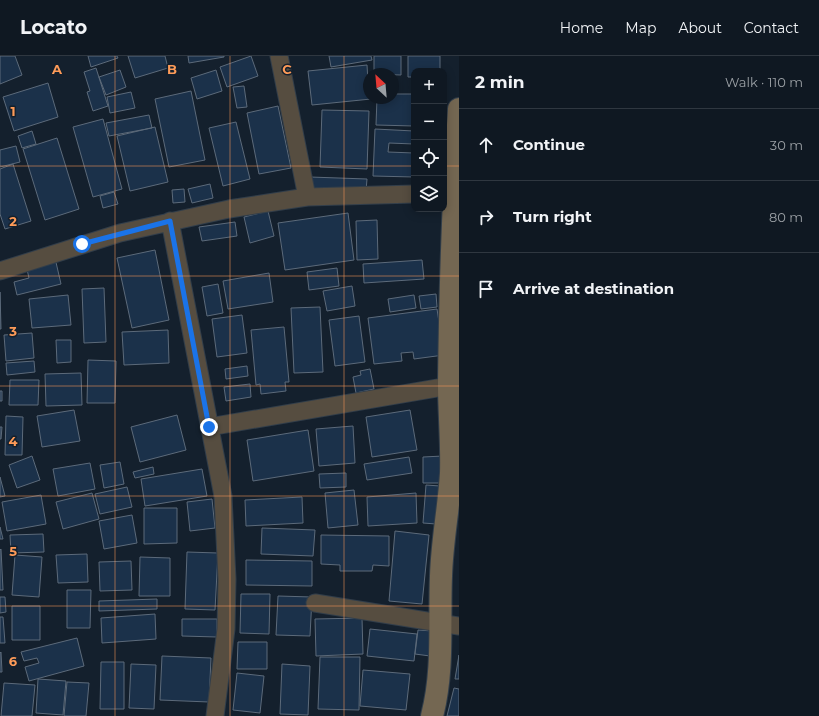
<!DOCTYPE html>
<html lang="en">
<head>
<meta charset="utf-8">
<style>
  body { margin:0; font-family:Montserrat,sans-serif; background:#1d252f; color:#f1f3f6 }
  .controls { position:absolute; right:12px; top:12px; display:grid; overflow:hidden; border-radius:8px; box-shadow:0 2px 10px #0003 }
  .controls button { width:36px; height:36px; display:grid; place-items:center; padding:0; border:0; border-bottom:1px solid #2f3740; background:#0f1822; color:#f1f3f6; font:20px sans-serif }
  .compass { position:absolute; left:363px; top:12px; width:36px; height:36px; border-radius:50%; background:#0f1822; box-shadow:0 2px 10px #0003; rotate:334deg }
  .stop { position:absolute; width:12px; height:12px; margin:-9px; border:3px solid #1a73e8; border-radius:50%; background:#fff }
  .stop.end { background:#1a73e8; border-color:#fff; box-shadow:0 1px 4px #0008 }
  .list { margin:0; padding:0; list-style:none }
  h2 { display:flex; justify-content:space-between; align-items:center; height:52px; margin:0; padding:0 16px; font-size:17px }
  h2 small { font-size:13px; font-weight:400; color:#9ba0a5 }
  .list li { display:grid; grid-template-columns:26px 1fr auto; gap:12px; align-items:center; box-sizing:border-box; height:72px; padding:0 16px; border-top:1px solid #2f3740 }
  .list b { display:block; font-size:15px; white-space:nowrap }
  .list em { font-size:13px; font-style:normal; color:#9ba0a5 }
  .icon { flex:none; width:22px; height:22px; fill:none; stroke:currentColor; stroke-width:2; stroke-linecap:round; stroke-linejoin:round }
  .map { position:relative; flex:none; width:459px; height:660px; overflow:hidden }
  header { display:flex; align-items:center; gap:24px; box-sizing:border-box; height:56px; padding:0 20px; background:#0f1822; border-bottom:1px solid #2f3740 }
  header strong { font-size:19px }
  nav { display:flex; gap:22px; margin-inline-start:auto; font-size:14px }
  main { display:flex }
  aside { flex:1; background:#0f1822 }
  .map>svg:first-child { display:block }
  .building { fill:#1b314a; stroke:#5c6a7a }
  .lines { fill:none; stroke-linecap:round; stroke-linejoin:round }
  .street-casing { stroke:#323e4a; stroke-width:19 }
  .secondary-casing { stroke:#323e4a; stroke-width:24 }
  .street { stroke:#564d40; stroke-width:17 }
  .secondary { stroke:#746752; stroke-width:22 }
  .route { stroke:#1a73e8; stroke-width:5 }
  .grid { fill:none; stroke:#fe9b58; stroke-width:1; stroke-opacity:0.55 }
  .grid-label { font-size:13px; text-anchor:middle; font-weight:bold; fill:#fe9b58; stroke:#14202d; stroke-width:3; stroke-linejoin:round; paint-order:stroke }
</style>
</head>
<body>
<header>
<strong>Locato</strong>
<nav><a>Home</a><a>Map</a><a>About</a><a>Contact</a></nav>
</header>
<main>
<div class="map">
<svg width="459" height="660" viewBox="0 0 459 660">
  <rect width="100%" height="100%" fill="#14202d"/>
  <!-- building -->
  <path class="building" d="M0,0H15L22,19L0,28Z
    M88,0H117L118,2L91,11Z
    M128,0H165L168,12L135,22Z
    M188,0H224V1L189,7Z
    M251,0L258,20L227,31L220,11Z
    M329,0H371L372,4L331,11Z
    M374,0H401V19L374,18Z
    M408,0H440V15H414V21H408Z
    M367,9L369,42L371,43L312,49L308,15Z
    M96,12L108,50L93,55L87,36L90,35L84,16Z
    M120,14L126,31L106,39L99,21Z
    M216,14L222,35L197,43L191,22Z
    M48,27L58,61L14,75L3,41Z
    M244,30L247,51L237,52L233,31Z
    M191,35L205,104L169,111L155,43Z
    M131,36L135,52L110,57L107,41Z
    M393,38H414V70L376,69L377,42H393Z
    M278,50L291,112L259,118L247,57Z
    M322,54L369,55L367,113L320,111Z
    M149,59L152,72L109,80L106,67Z
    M103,63L122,133L93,141L73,71Z
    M236,66L250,123L223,130L209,72Z
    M155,71L168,126L130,135L117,80Z
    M375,73L414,75V88L389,87L388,96L414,97V121L373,120Z
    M32,75L36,88L22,92L18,80Z
    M57,82L79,153L45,164L23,93Z
    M16,90L20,106L0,111V94Z
    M13,108L31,165L5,173L0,158V113Z
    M310,121L367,123L366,135L310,133Z
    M210,128L213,142L192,147L188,133Z
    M184,133L185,146L173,147L172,134Z
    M114,136L118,148L103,152L100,140Z
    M268,155L274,180L250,187L244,161Z
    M348,157L354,204L285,214L278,167Z
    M377,164L378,203L357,204L356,165Z
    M235,166L237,180L202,185L199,171Z
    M155,194L169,264L132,272L117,202Z
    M55,202L61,228L17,239L14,226L29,222L26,209Z
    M422,204L424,223L364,227L363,208Z
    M337,212L339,230L309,234L307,216Z
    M269,217L273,246L228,253L223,225Z
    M218,228L223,257L207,260L202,231Z
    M352,230L355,250L327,255L323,235Z
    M104,232L106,286L84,287L82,233Z
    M0,236L1,273H0Z
    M436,238L437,251L421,253L419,240Z
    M68,239L71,269L32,272L29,243Z
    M414,239L416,252L390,256L388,243Z
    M320,251L323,316L294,317L291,252Z
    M437,253L444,299L414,303L413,296L401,297L402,305L374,308L368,262Z
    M242,259L247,297L217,301L212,263Z
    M359,260L365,306L335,310L329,264Z
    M284,271L289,326H285L286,335L261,338L260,328L256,329L251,274Z
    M168,274L169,307L124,309L122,276Z
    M32,277L34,302L6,305L4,279Z
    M56,284H71V306L57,307Z
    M88,304L116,305L115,347H87Z
    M34,305L35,316L7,319L6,307Z
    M247,310L248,320L226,323L225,313Z
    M370,313L374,333L356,337L353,321L361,319L360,315Z
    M81,317L82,349L46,350L45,318Z
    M10,324H39L38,349H9Z
    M250,328L251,341L226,345L224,331Z
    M0,335H2V345H0Z
    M74,354L80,385L42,391L37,360Z
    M410,354L417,394L372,401L366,361Z
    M177,359L186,394L140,406L131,371Z
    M6,360L23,361L22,399H5Z
    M353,370L355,407L319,410L316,373Z
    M0,371H2L1,383H0Z
    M308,374L314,415L253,425L247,384Z
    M32,400L40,424L17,432L9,409Z
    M443,400L444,427H423V401Z
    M409,401L412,417L367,424L364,408Z
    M120,406L124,428L104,432L100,409Z
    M90,407L95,433L58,440L53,413Z
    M153,411L154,418L135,422L133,416Z
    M202,413L207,440L145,450L141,423Z
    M346,417V431L320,432L319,418Z
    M0,421L5,440L0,441Z
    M426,429L440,430L436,468L423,467Z
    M127,431L132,451L100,458L95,438Z
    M354,434L358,469L328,472L325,437Z
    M92,437L99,463L63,473L56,446Z
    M416,437L417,467L368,470L367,441Z
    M41,439L46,468L7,475L2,446Z
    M302,441L303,467L246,470L245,444Z
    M212,443L215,472L190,475L187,446Z
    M144,452H177V487L144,488Z
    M132,459L137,487L104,493L99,465Z
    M0,471L3,483H0Z
    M262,472L315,474L313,500L261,498Z
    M395,475L429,479L422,548L389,545Z
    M43,478L44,496L11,497L10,479Z
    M321,479L389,480V510L373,509L372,515H340V509L321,508Z
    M1,493L3,534H0V494Z
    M187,496L218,497L215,554L185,553Z
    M87,498L88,526L58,527L56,499Z
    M15,499L42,501L39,541L12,539Z
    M140,501L170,502V540H139Z
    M246,504L312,505V530L246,529Z
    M131,505L132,534L100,535L99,506Z
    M67,534H91L90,572H67Z
    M241,538H270L269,578L240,577Z
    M278,540L312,541L310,580L276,579Z
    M0,541H5L6,556L0,557Z
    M157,543V553L99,555V545Z
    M12,550H40V584H12Z
    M155,558L156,583L102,587L101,562Z
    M0,561H3L5,587H0Z
    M362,562L363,598L316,600L315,563Z
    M182,563H217V581L182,580Z
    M370,573L417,578L414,605L367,600Z
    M418,574L433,575L430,600L415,598Z
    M77,582L84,610L29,625L25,611L39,607L37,602L24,605L21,596Z
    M238,586H267V613H237Z
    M1,596L2,616H0V597Z
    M459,599V623H455Z
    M162,600L211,602L209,646L160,644Z
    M320,601H360L359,654L318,653Z
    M101,606H124V653H100Z
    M131,608L156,609L154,653L129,652Z
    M282,608L310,610L308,659L280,658Z
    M363,614L410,618L406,654L360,650Z
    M237,617L264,620L260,657L233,654Z
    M38,623L66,625L63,659L36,657Z
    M67,626L89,627L86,660H64Z
    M4,627L35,629L32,660H1Z
    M454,632L459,633V660H447Z"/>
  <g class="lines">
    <defs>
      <path id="street" d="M279,0L307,141
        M170,165L223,440L227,523L226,573L215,660
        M0,215L120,177L229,153L307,141L414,138
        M209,371L449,330
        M315,547L459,570"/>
      <path id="secondary" d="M432,660C444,614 439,567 441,520C442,485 449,451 451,417C452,387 449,357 449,328C450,236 453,144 459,53"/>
    </defs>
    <!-- street casing -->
    <use href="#street" class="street-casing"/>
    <!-- secondary casing -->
    <use href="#secondary" class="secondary-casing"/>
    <!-- street -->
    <use href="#street" class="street"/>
    <!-- secondary -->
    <use href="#secondary" class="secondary"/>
  </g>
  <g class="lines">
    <!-- route -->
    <path class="route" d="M82,188L170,165L209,371"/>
  </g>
  <!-- grid -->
  <path class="grid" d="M115,0V660M230,0V660M344,0V660M0,110H414M444,110H459M0,220H459M0,330H459M0,440H459M0,550H459"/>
  <g class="grid-label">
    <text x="57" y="18">A</text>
    <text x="172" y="18">B</text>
    <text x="287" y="18">C</text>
    <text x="13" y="60">1</text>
    <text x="13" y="170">2</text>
    <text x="13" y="280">3</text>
    <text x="13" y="390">4</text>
    <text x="13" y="500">5</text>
    <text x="13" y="610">6</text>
  </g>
</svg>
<div class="controls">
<button>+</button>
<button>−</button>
<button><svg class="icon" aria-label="locate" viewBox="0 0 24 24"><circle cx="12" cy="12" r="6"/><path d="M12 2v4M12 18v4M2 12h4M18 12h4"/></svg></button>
<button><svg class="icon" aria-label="layers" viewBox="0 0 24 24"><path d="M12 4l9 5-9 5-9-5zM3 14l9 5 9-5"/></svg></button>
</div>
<svg class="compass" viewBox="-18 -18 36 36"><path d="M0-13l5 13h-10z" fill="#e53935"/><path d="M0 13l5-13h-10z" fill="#9ba0a5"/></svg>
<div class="stop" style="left:82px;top:188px"></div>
<div class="stop end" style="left:209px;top:371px"></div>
</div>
<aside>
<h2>2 min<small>Walk · 110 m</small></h2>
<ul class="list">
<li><svg class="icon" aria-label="ahead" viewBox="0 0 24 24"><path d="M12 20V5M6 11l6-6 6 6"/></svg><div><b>Continue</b></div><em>30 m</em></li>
<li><svg class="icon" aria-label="right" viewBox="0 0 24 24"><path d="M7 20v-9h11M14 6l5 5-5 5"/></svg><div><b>Turn right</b></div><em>80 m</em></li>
<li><svg class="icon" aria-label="arrive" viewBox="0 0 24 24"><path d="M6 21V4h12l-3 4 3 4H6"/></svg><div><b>Arrive at destination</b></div></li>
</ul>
</aside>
</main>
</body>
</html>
